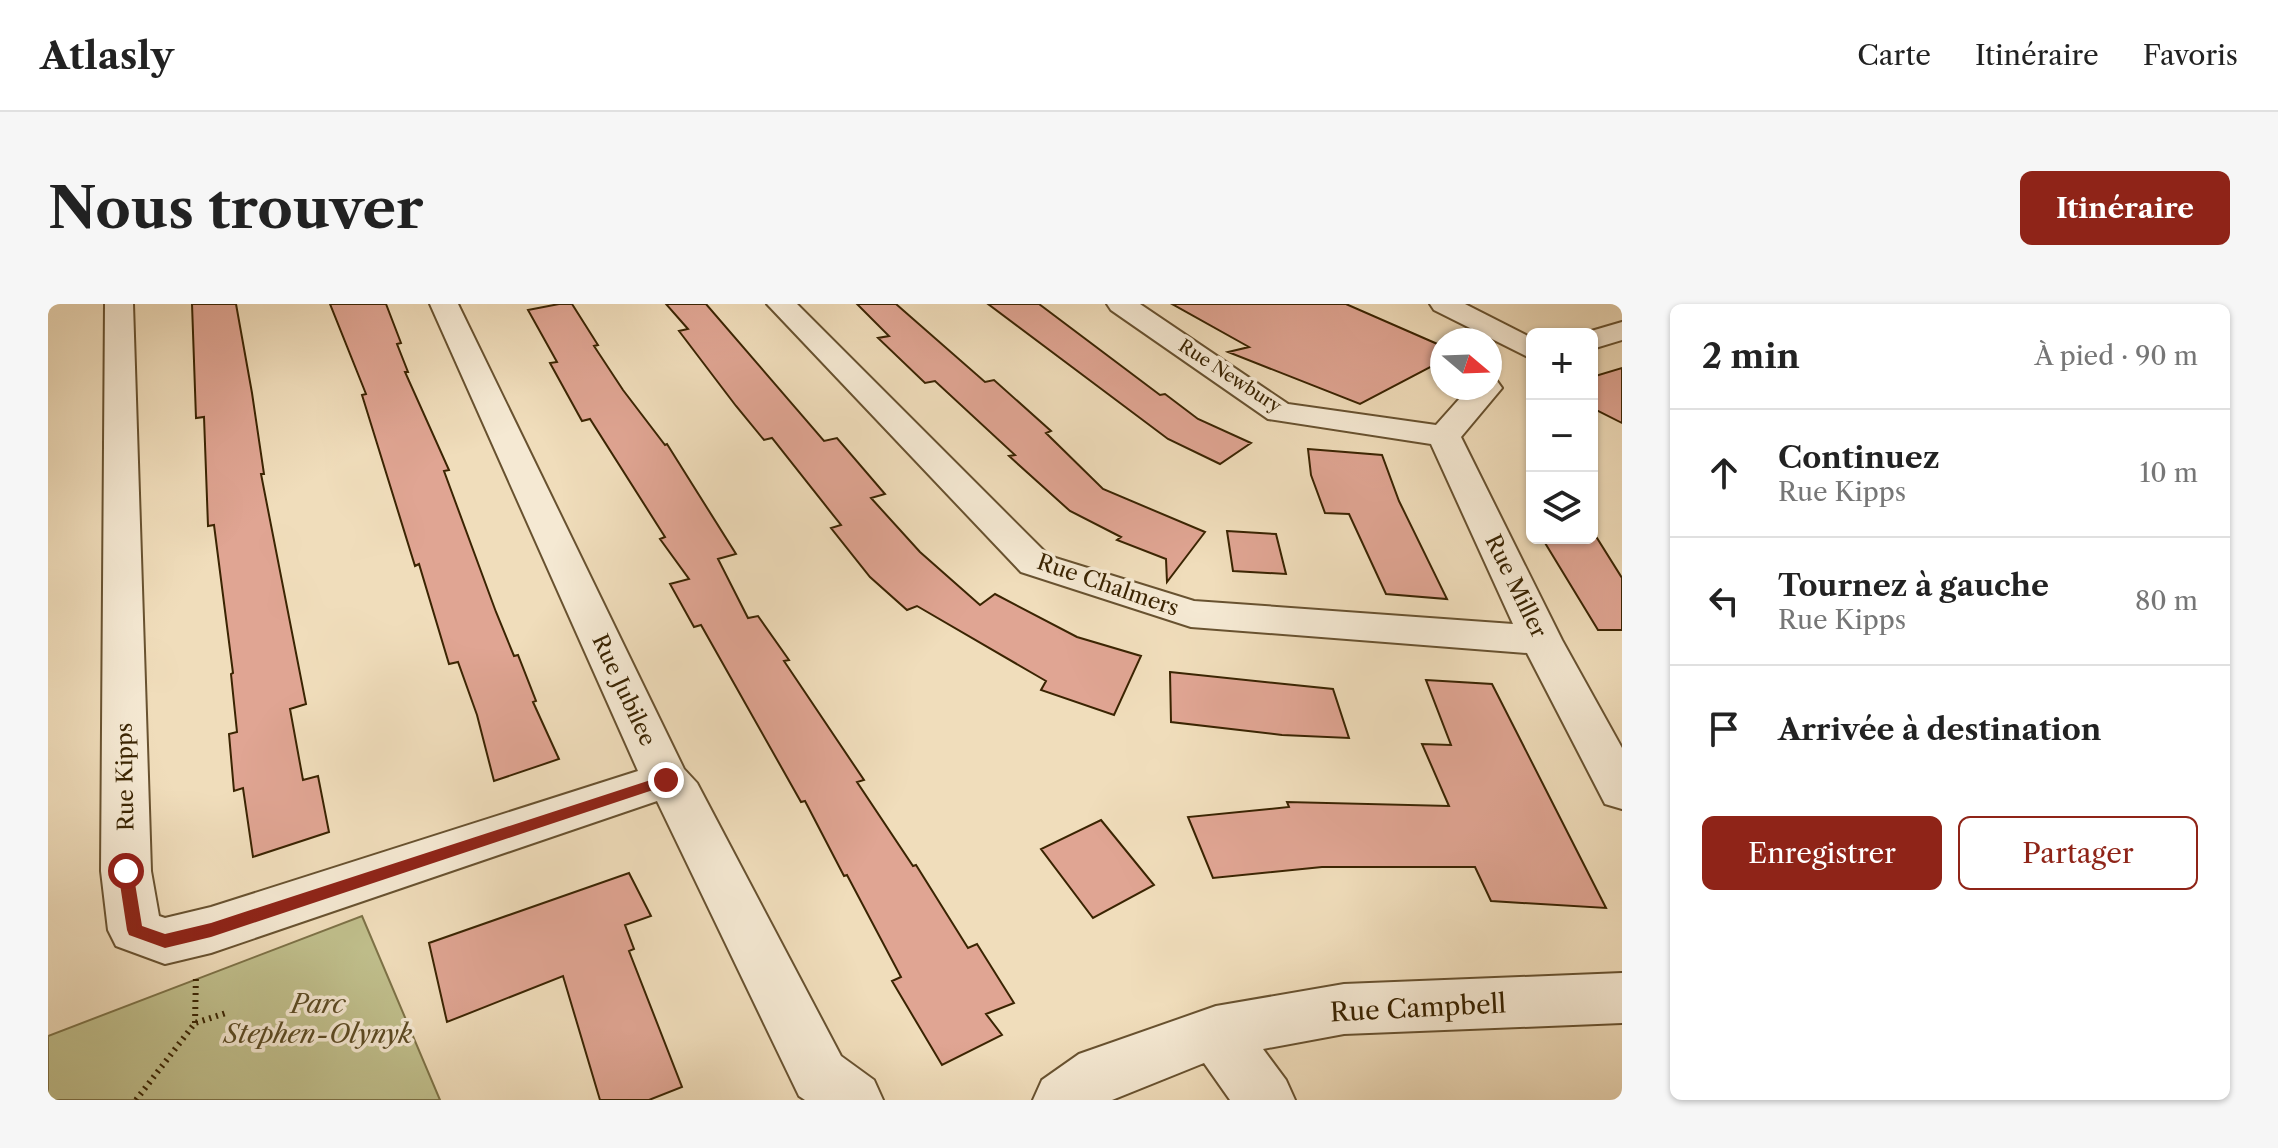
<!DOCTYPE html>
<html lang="fr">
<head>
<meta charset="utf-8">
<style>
  body { margin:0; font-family:"Libre Caslon Text",serif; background:#f6f6f6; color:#222 }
  .controls { position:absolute; right:24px; top:24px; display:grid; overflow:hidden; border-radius:12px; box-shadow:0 2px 6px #0004 }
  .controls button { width:72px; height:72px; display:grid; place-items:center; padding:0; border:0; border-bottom:2px solid #e0e0e0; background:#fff; color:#222; font:40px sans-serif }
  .compass { position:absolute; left:1382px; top:24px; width:72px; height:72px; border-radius:50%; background:#fff; box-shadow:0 2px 6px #0004; rotate:109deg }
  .stop { position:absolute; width:24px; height:24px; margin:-18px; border:6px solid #8f2418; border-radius:50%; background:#fff }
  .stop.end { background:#8f2418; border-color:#fff; box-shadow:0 2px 8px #0008 }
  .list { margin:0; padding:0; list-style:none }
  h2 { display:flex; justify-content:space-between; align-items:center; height:104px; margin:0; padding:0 32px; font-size:34px }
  h2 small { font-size:26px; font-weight:400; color:#767676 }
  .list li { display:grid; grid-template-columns:52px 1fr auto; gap:24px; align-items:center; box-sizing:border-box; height:128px; padding:0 32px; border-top:2px solid #e0e0e0 }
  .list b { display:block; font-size:30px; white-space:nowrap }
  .list p { margin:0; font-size:26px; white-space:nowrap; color:#767676 }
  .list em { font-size:26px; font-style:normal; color:#767676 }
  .actions { display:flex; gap:16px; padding:24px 32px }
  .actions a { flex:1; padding:18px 0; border:2px solid #8f2418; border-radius:12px; text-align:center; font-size:28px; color:#8f2418 }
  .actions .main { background:#8f2418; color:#fff }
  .icon { flex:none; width:44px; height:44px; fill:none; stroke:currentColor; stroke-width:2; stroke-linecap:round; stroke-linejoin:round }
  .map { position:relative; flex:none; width:1574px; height:796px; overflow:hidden; border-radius:12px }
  header { display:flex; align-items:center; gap:48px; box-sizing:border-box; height:112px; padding:0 40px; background:#fff; border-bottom:2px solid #e0e0e0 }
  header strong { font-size:38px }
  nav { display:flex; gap:44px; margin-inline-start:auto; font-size:28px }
  .intro { display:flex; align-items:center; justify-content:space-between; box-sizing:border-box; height:192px; padding:0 48px }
  h1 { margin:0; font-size:56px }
  .button { padding:20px 36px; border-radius:12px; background:#8f2418; color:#fff; font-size:28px; font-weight:700 }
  main { display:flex; gap:48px; padding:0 48px }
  aside { flex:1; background:#fff; border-radius:12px; box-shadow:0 2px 6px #0004 }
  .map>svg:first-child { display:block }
  .green { fill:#c0bf8c; stroke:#7d7247; stroke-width:2 }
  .building { fill:#e0a593; stroke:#3a2402; stroke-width:2 }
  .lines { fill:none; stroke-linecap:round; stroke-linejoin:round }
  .minor-casing { stroke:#685230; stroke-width:4 }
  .path { stroke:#3a2402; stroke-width:6; stroke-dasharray:2 5; stroke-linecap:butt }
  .minor { fill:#f5e9d3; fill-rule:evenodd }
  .route { fill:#8f2418 }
  .labels { text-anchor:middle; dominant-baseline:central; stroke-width:7; stroke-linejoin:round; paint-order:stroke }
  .far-street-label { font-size:18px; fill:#3a2402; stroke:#f5e9d3 }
  .street-label { font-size:22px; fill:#3a2402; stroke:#f5e9d3 }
  .near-park-label { font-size:26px; font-style:italic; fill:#5c4b24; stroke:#f5e9d3 }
  .near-street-label { font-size:26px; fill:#3a2402; stroke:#f5e9d3 }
</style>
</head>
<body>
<header>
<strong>Atlasly</strong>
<nav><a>Carte</a><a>Itinéraire</a><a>Favoris</a></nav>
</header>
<div class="intro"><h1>Nous trouver</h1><a class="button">Itinéraire</a></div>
<main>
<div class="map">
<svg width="1574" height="796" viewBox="0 0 1574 796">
  <rect width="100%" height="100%" fill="#f0ddbb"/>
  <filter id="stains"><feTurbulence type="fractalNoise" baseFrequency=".0025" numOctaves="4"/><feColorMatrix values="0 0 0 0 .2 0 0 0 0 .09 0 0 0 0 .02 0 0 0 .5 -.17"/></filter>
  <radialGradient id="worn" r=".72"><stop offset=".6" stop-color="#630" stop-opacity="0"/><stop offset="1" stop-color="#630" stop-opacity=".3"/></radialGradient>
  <!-- green -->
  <path class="green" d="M314,612L392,796H0V732Z"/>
  <!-- building -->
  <path class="building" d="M144,0H188L204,89L216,170H213L258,400L242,405L255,476L270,472L281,528L205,553L195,484L186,487L181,430L189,428L183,370L185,369L166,221L160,222L156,113L148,114Z
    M282,0H338L353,39L349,40L360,68H357L401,166L396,167L448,308L466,352L470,351L488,397L485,398L511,455L446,477L429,411L410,358L401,360L371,260L367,262L314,91L318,90Z
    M511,0H524L550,41L546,42L575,86L617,141L619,140L688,250L670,255L700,314L710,312L741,356L736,357L816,476L809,478L865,562L868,561L920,644L929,640L966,699L938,710L954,731L894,761L844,677L853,673L799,571L796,572L757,497L753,498L653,321L646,323L622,280L641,275L612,235L617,233L542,115L534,117L502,59L509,58L480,6Z
    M618,0H658L776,137L789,134L837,190L823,194L872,248L932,301L947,290L1029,333L1093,352L1066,411L993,386L998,377L869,302L859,306L822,273L783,224L793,221L724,134L716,136L688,102L631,27L640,25Z
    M809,0H848L937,78L946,76L1003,127L998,129L1055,185L1157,228L1119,278L1118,255L1069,236L1073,233L1022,207L961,152L967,151L887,77L877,79L830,34L841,32Z
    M940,0H991L1112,91L1117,90L1150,115L1203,139L1172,160L1120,135Z
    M1124,0H1298L1394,42V57L1312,100L1180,48L1201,43Z
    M1574,64V119L1544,104V73Z
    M1260,145L1334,151L1351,197L1399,295L1338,290L1301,210L1277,209L1263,171Z
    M1179,227L1228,230L1238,270L1185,267Z
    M1494,234H1549L1574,274V326H1550Z
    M1122,368L1285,385L1301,434L1234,431L1123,418Z
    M1378,376L1444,380L1558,604L1443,597L1427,563H1274L1165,574L1140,513L1241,503L1239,498L1401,502L1374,440L1403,441Z
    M1053,516L1106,581L1045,614L993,545Z
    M581,569L603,612L577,621L586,645L581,647L634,783L601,796H552L515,672L399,718L381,639Z"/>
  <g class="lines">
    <defs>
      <path id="minor" d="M57,0H85L103,567L111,612L117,614L163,603L590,467L382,0H410L636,465L649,479L793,752L826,776L835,796H757L751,792L609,497L163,649L117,660L68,642L60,626L53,567Z
        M719,0H749L1001,252L1146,297L1465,320L1383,140L1220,115L1063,6L1059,0H1092L1240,100L1388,121L1421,84H1442V76L1449,77L1454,84L1413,133L1514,336L1574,444V505L1557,500L1479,349L1143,323L973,268Z
        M1382,0H1417L1484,34V55L1386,6Z
        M1574,18V36L1544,45V30H1533Z
        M1574,669V719L1296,730L1215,745L1238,776L1247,796H1182L1156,759L1064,796H985L994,776L1031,750L1168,702L1296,680Z"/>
    </defs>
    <!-- minor casing -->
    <use href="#minor" class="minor-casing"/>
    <!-- path -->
    <path class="path" d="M147,719L148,670
      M88,796L147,719L178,709"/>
    <!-- minor -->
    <use href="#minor" class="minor"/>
  </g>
  <!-- route -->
  <path class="route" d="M618,471L623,472V480L163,633L117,644L81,631L79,626L70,567L78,561L85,567L94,622L117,630L163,619Z"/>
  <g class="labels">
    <!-- far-street labels -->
    <g class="far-street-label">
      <text transform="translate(1182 72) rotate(33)">Rue Newbury</text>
    </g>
    <!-- street labels -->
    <g class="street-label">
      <text transform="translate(1060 281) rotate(19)">Rue Chalmers</text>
      <text transform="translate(1468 282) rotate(64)">Rue Miller</text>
      <text transform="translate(576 386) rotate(65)">Rue Jubilee</text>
      <text transform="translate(77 473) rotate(-91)">Rue Kipps</text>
    </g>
    <!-- near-park labels -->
    <g class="near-park-label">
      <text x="270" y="700">Parc<tspan x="270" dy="30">Stephen-Olynyk</tspan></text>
    </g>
    <!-- near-street labels -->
    <g class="near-street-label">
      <text transform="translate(1370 704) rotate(-3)">Rue Campbell</text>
    </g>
  </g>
  <rect width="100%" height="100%" filter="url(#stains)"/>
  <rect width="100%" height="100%" fill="url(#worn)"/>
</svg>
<div class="controls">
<button>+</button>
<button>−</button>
<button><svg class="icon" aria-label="layers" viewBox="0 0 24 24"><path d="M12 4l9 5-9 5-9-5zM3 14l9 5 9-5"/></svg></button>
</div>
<svg class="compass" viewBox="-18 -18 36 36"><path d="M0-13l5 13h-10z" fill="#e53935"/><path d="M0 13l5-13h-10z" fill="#767676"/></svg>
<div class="stop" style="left:78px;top:567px"></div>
<div class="stop end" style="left:618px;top:476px"></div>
</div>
<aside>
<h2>2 min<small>À pied · 90 m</small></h2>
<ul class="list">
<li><svg class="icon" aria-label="ahead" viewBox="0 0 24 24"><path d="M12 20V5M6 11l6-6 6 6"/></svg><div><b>Continuez</b><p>Rue Kipps</p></div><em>10 m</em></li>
<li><svg class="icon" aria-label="left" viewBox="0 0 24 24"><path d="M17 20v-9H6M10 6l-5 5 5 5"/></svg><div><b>Tournez à gauche</b><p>Rue Kipps</p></div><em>80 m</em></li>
<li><svg class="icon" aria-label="arrive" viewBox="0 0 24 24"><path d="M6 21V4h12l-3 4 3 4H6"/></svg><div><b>Arrivée à destination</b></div></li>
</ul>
<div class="actions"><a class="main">Enregistrer</a><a>Partager</a></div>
</aside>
</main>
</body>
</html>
